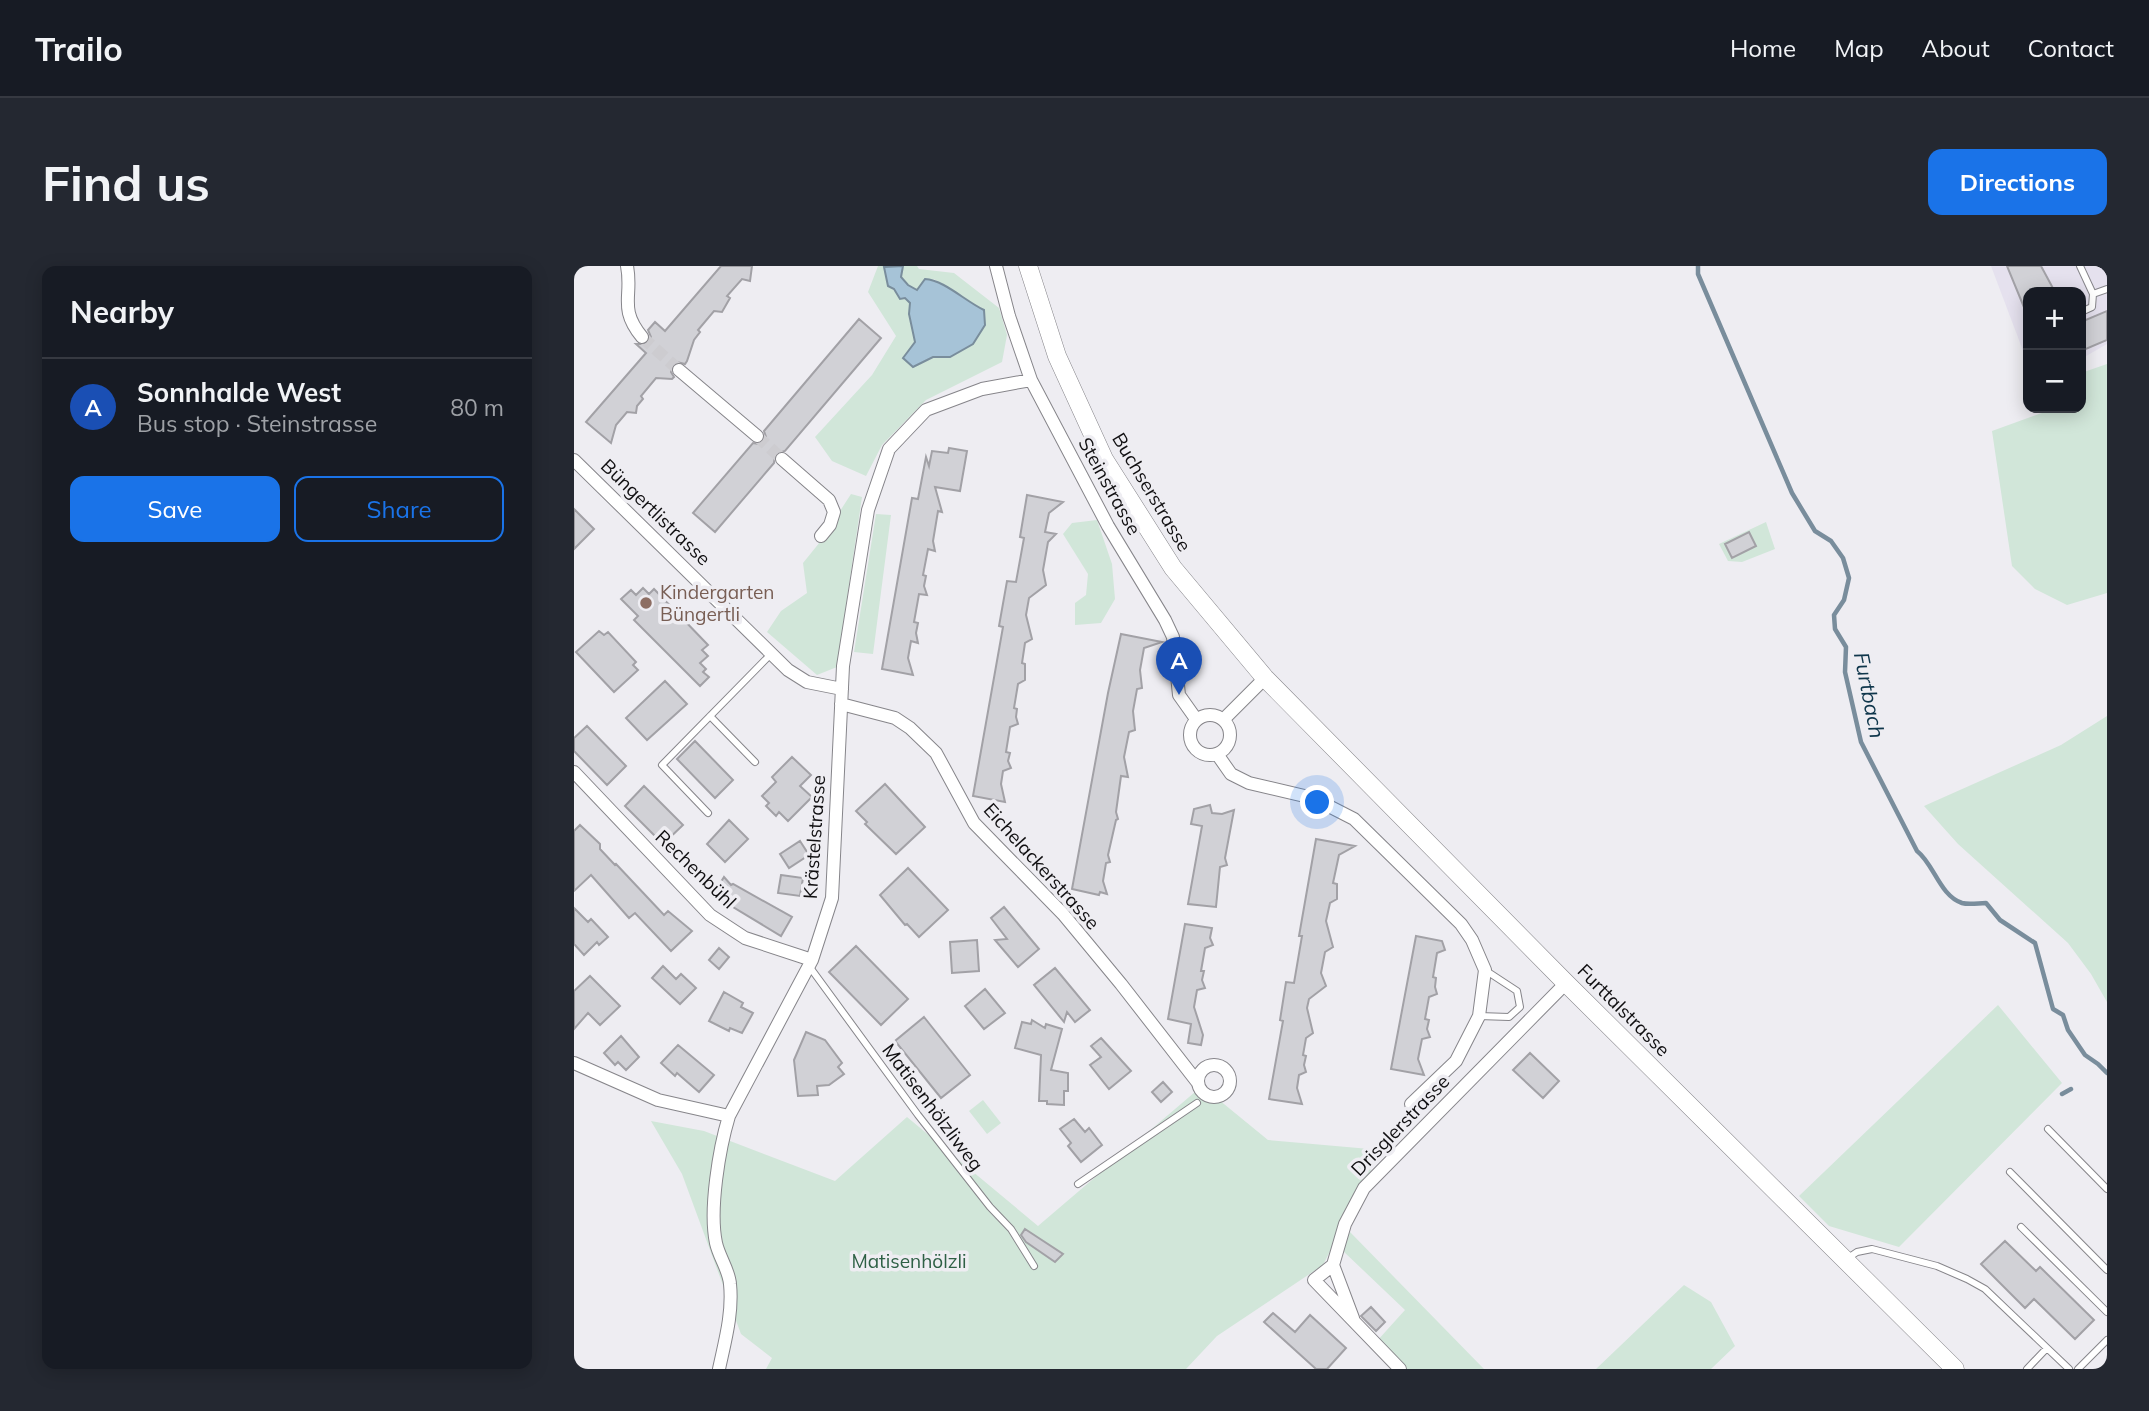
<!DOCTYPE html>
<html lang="en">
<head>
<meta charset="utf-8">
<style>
  body { margin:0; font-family:Mulish,sans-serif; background:#242831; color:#f1f3f6 }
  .controls { position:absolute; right:21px; top:21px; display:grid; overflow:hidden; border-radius:14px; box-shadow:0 4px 18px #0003 }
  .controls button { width:63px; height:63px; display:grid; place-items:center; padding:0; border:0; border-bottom:2px solid #363941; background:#171b24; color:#f1f3f6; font:35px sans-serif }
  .you { position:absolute; left:744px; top:537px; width:24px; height:24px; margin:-18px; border:5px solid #fff; border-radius:50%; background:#1a73e8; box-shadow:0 0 0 10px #1a73e833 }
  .badge { display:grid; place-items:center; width:46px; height:46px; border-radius:50%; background:#1a73e8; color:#fff; font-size:23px; font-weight:700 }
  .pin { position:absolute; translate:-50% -58px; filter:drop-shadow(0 2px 4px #0008) }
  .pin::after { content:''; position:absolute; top:37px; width:24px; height:21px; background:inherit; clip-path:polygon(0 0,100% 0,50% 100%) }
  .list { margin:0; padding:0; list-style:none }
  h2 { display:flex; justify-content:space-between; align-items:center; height:91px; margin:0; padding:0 28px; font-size:30px }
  h2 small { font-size:23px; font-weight:400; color:#9ea1a6 }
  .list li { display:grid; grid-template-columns:46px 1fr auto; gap:21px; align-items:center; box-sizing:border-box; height:98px; padding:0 28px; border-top:2px solid #363941 }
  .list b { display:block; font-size:26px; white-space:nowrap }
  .list p { margin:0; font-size:23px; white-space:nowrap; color:#9ea1a6 }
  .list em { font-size:23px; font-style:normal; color:#9ea1a6 }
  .actions { display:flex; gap:14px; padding:21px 28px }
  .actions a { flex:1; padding:16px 0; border:2px solid #1a73e8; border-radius:14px; text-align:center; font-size:24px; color:#1a73e8 }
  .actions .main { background:#1a73e8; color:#fff }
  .map { position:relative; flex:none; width:1533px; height:1103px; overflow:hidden; border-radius:14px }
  header { display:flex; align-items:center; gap:42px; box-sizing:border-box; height:98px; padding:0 35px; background:#171b24; border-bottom:2px solid #363941 }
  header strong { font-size:33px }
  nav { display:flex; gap:38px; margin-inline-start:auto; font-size:24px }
  .intro { display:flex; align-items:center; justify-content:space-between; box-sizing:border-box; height:168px; padding:0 42px }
  h1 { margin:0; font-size:49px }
  .button { padding:18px 32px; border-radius:14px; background:#1a73e8; color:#fff; font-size:24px; font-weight:700 }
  main { display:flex; gap:42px; padding:0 42px }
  aside { flex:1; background:#171b24; border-radius:14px; box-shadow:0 4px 18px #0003 }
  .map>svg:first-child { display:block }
  .built { fill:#e5e1ee }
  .green { fill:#d1e6d9 }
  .water { fill:#a6c3d7; stroke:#798d9c; stroke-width:2 }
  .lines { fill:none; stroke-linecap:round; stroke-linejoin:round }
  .stream { stroke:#798d9c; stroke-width:4.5 }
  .building { fill:#d1d1d6; stroke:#a2a1a6; stroke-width:2 }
  .street-tunnel { stroke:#cdccd0; stroke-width:12; stroke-dasharray:12 6; stroke-linecap:butt }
  .lane-casing { stroke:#86858a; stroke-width:8 }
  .street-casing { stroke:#86858a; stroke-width:14 }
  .secondary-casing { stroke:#86858a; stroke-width:19 }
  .lane { stroke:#fff; stroke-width:6 }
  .street { stroke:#fff; stroke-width:12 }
  .secondary { stroke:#fff; stroke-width:18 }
  .education-dot { fill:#8d6e63; stroke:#eeedf2; stroke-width:2.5 }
  .labels { text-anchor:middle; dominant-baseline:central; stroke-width:7; stroke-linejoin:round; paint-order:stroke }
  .street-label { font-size:19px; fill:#100f11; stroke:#eeedf2 }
  .education-label { font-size:19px; fill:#785e54; stroke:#eeedf2; text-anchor:start }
  .park-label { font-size:19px; fill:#2e6045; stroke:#eeedf2 }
  .water-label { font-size:21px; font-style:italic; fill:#0f364b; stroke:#eeedf2 }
</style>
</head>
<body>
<header>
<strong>Trailo</strong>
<nav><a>Home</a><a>Map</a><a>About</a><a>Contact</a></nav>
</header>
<div class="intro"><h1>Find us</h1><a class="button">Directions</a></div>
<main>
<aside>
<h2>Nearby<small></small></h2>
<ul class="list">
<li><span class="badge" style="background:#1a4fb4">A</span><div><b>Sonnhalde West</b><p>Bus stop · Steinstrasse</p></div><em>80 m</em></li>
</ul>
<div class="actions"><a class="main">Save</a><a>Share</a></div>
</aside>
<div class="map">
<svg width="1533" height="1103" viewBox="0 0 1533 1103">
  <rect width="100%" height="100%" fill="#eeedf2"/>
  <!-- built -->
  <path class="built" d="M1417,0H1533V78L1507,93V26H1454V98Z"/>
  <!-- green -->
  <path class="green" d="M304,0H311L314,20L336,37L335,48L341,76L359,91H376L399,78L411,59L409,43L393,36L360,13L343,24L334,19L327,11L329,0H343L345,3L380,7L425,42L433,69L428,96L352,134L308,179L292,210L258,195L241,171L298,109L322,70L294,26Z
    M1533,98V327L1493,339L1461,323L1438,300L1418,165L1476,144L1477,142H1507V107Z
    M277,228L288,231L263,401L243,409L193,366L207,345L233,327L229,297L246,276Z
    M302,248L317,249L299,388L280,386Z
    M523,254L538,298L541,333L527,357L501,359V337L512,329L514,308L489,268L498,257Z
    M1192,256L1201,283L1168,296L1154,295L1145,278Z
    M1533,450V736L1517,708L1494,677L1384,578L1350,540L1487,479Z
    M1424,739L1488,817L1325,981L1255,960L1225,930Z
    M628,820L694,874L807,884L749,999L643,1070L612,1103H192L198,1092L167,1068L108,908L77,855L130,865L261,915L333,851L464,960Z
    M409,834L427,857L413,868L395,845Z
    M776,966L910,1103H830L803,1075L831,1044L768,984Z
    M1110,1019L1137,1036L1161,1080L1137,1103H1022Z"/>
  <!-- water -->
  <path class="water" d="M329,0L327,11L334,19L343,24L351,13C370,14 391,35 410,44L411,59L399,78L376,91H359L339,101L329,92L341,76L335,48L336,37L331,32L326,33L320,23L314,20L310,1Z"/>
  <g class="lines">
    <!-- stream -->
    <path class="stream" d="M1124,0V8L1218,227L1241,265L1257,275L1269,292L1275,312L1270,334L1260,349L1261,363L1272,381L1271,406L1287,476L1343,585C1360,598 1366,630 1388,637C1395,639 1405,637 1412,637L1426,654L1461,677L1479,743L1489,749L1494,764L1511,789L1524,798L1533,807
      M1488,828L1497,823"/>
  </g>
  <!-- building -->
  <path class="building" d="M147,0H178L176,15L168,13L153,30L156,32L148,46L140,45L124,64L126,66L120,74L113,95L111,98L103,96L98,99L97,106L100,111L98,113L82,112L67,130L69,133L63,140L62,147L53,146L42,159L37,177L12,156L72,87L62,78H74L77,71L74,64L81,56L91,65Z
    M1433,0H1467L1481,26H1454V51Z
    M1533,45V74L1507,85V56Z
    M285,53L307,72L211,185L201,188L200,197L141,266L119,247L179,177L185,178L189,176L192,171L190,165Z
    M375,182L393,185L386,225L361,221L368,246L364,245L359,275L361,285L354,283L349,309L352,310L350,320L353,329L345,328L340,356L344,357L342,367L344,377L337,375L334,392L339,409L308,403L338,232L344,233L352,191L355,200L358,185L374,187Z
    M453,229L489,236L475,247L471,266L482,268L474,276L469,304L472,319L455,332L452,349L458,373L451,377L448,397L451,398V414L444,418L440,442L443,443L442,451L444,458L436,461L432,486L436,487L434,495L437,502L429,505L427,518L431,536L399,530L429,361L425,360L433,315L442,316L450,272L446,271Z
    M0,243L20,263L0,283Z
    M1175,266L1182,280L1158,292L1151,278Z
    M69,322L75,328L80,323L134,379L128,384L134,390L126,397L132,403L129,406L135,411L126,420L60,354L64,350L47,333L57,324L62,329Z
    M25,365L30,369L34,366L62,396L59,399L64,404L40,426L2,386Z
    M547,368L588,376L570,382L566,404L568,422L563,423L559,445L561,464L555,466L550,491L554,511L547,510L542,546L544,553L542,554L534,589L536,596L532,597L529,615L533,628L526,626L525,629L498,623L534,427Z
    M91,415L113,438L73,474L52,452Z
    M13,460L52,500L33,519L0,485V472Z
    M121,475L159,514L141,532L103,493Z
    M218,491L237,509L226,520L238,531L214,555L205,546L202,550L192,540L195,537L188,530L202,516L198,511Z
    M311,518L351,561L322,588L291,558L293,556L282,545Z
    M70,520L109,559L89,578L51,540Z
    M636,539L638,547L648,548L660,544L651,592L653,599L646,601L642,641L614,638L628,560L617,558L620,543Z
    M155,554L174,573L151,596L133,578Z
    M6,559L26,578V583L41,599L42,598L90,649L94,645L118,665L97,685L61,647L55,652L17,609L0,625V565Z
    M742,573L781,580L765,589L759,617L763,618V633L756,637L752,655L759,681L751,686L747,707L752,720L735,733L733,742L739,767L732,772L729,789L732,790L730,799L732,806L725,809L723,822L728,838L695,833L709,755L706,754L712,716L720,717L728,670H725Z
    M226,575L235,589L215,602L206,588Z
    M334,602L374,644L345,671L333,658L331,659L306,629Z
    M207,609L229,612L226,630L204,627Z
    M150,611L157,619L159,618L218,651L207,670L139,629Z
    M430,641L465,683L444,701L421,674L433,673L417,652Z
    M0,642L14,656L17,653L34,671L25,679L23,676L10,689L0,678Z
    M611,658L638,662L636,672L639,679L631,682L627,705H630L628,714L631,722L623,724L620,741L629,769L627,779L614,777L617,758L594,753Z
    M842,670L868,675L871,684L863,687L859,711L862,712L861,721L863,728L855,731L851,753L855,754L853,763L856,771L848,773L844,793L850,809L817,803Z
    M403,674L405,705L378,707L376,676Z
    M282,680L334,733L307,759L255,706Z
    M145,682L155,691L145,703L135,694Z
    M89,700L102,713L107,708L122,722L106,738L78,712Z
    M481,702L516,744L501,756L493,746L490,756L460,719Z
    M16,710L46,740L26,759L14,747L0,763V725Z
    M411,723L431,747L410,763L391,740Z
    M150,726L169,737L167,741L179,747L168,767L156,762L155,765L135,755Z
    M350,751L396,809L367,832L321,775Z
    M458,754L471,762L472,758L488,763L477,804L494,807V825H490V839L473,838V835H465L467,789L441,782L448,756L457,758Z
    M232,766L251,774L268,797L264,801L270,808L255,819L243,820L244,829L224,830L220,794Z
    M47,770L65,791L52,804L44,796L41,799L30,787Z
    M527,772L557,805L535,823L516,799L527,791L517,780Z
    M104,779L140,809L125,826L103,807L101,810L87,797Z
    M956,787L985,815L969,832L939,804Z
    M589,816L598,826L587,836L578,826Z
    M500,853L511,866L515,862L528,879L507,896L494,880L497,877L486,863Z
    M451,963L489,988L481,996L452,976L447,969Z
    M1431,975L1462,1005L1466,1001L1520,1054L1501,1073L1460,1033L1451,1042L1407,998Z
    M797,1041L811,1056L802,1065L787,1050Z
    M699,1047L721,1066L736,1049L772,1082L753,1103H742L690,1056Z"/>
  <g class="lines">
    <!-- street-tunnel -->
    <path class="street-tunnel" d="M68,71L105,104
      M183,170L208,193"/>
    <defs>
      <path id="lane" d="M1506,0L1519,28L1533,23
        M1507,46L1518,41L1519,28
        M136,450L181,496
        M134,547L88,499L197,388
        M235,700L344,849L416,941L437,963L460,1000
        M905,750L935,751L946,741L943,725L911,704
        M1474,863L1533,923
        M1436,906L1533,1004
        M504,918L623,837
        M1447,961L1533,1046
        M1274,992L1283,986L1298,983L1363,1000L1393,1013L1411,1023L1495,1103
        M1453,1103L1473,1082
        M1504,1103L1533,1074"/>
      <path id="street" d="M53,0C59,30 44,42 68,71
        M422,0L435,50L457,114L534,260L591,354L599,371L605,429L622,453
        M105,104L183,170
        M208,193L255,234L260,246L256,259L247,270
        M0,194L214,404L233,416L268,423
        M267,438L321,452L336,462L362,487L400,557L489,648L547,718L624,817
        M616 469a20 20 0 1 1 40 0a20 20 0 1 1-40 0Z
        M650,453L691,412
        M643,488L657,508L675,517L739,532L780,553L887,658L898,674L911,704L905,750L882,795L837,838
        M0,506L136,649L171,672L238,694
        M0,797L84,834L155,850
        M624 815a16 16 0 1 1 32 0a16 16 0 1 1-32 0Z
        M759,999L779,1052
        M145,1103C151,1075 159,1047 156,1018C155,1004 145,991 142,977C135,944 145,883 155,850L238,694L258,632L269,400L294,244L315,183L352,144L408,123L457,114
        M826,1103L740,1014L759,999L771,958L790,922L992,717"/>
      <path id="secondary" d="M454,0L483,90L530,193L599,302L691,412L992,717L1381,1103"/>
    </defs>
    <!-- lane casing -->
    <use href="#lane" class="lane-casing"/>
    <!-- street casing -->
    <use href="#street" class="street-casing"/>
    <!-- secondary casing -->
    <use href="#secondary" class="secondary-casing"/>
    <!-- lane -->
    <use href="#lane" class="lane"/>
    <!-- street -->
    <use href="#street" class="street"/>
    <!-- secondary -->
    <use href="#secondary" class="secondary"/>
  </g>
  <!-- markers -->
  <circle class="education-dot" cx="72" cy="337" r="7"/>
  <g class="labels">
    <!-- street labels -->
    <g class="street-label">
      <text transform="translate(536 220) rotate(61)">Steinstrasse</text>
      <text transform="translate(578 226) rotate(59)">Buchserstrasse</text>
      <text transform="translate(82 246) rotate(44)">Büngertlistrasse</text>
      <text transform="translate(240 571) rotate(-86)">Krästelstrasse</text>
      <text transform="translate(468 600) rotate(48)">Eichelackerstrasse</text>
      <text transform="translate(122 603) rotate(44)">Rechenbühl</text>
      <text transform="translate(1050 744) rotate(45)">Furttalstrasse</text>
      <text transform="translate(359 841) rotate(53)">Matisenhölzliweg</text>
      <text transform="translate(826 859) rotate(-46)">Drisglerstrasse</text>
    </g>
    <!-- education labels -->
    <g class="education-label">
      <text x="86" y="326">Kindergarten<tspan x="86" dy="22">Büngertli</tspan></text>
    </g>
    <!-- park labels -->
    <g class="park-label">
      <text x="335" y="995">Matisenhölzli</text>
    </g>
    <!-- water labels -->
    <g class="water-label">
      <text transform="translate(1296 429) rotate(79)">Furtbach</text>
    </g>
  </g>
</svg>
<div class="controls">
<button>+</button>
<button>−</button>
</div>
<div class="you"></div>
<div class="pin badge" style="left:605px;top:429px;background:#1a4fb4">A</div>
</div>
</main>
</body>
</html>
